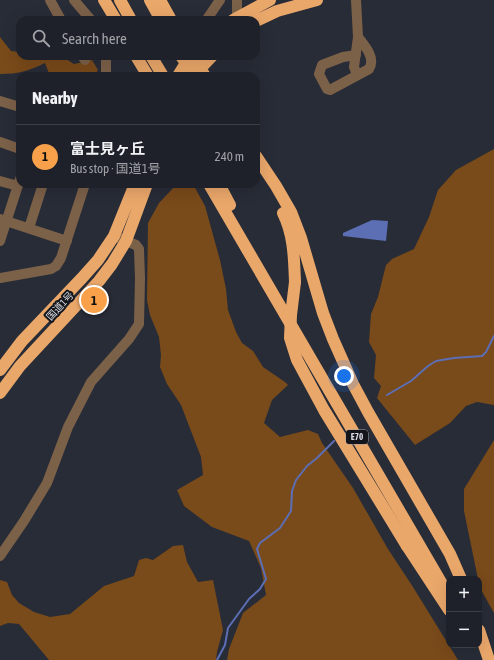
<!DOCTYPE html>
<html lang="en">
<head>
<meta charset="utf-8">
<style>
  body { margin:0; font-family:"Asap Condensed","Noto Sans JP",sans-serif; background:#262931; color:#f1f3f6 }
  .controls { position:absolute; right:12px; bottom:12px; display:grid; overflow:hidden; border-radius:8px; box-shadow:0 4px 16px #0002 }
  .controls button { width:36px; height:36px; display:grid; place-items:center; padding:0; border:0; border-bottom:1px solid #3c3e46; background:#1e2129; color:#f1f3f6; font:20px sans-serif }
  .you { position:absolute; left:344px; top:376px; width:14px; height:14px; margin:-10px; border:3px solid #fff; border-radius:50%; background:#1a73e8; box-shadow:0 0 0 6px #1a73e833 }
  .badge { display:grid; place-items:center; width:26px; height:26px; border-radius:50%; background:#f8a14a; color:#111; font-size:13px; font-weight:700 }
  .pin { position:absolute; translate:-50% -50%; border:2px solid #fff; box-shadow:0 1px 4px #0006 }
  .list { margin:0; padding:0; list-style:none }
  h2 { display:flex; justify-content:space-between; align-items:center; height:52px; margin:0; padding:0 16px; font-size:17px }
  h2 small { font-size:13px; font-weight:400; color:#a1a3a8 }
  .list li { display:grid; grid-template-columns:26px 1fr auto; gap:12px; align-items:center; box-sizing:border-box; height:64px; padding:0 16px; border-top:1px solid #3c3e46 }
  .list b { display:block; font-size:15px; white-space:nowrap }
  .list p { margin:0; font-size:13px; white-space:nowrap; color:#a1a3a8 }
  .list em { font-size:13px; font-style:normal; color:#a1a3a8 }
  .icon { flex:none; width:22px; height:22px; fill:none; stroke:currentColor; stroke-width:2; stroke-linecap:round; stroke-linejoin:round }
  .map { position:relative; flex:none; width:494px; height:660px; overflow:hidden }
  .search { position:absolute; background:#1e2129; box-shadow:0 4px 16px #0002; left:16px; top:16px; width:244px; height:44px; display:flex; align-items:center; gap:10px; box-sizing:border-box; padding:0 14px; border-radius:12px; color:#a1a3a8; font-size:15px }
  .panel { position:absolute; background:#1e2129; box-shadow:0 4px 16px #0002; left:16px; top:72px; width:244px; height:116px; border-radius:12px }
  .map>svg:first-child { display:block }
  .forest { fill:#794a1a }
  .water { fill:#5c6eb4 }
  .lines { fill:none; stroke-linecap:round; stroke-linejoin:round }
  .stream { stroke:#5c6eb4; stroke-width:2 }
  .minor { stroke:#7c6149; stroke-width:10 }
  .highway { stroke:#eaa76a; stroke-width:12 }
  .highway-bridge { stroke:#eaa76a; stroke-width:12 }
  .labels { text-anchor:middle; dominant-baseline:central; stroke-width:4; stroke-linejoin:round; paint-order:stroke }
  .shield { fill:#13151a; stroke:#9ea0a7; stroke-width:1 }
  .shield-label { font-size:9px; font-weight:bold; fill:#d9dce4 }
  .street-label { font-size:10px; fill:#d9dce4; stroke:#13151a }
</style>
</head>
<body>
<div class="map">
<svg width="494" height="660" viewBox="0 0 494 660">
  <rect width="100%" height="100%" fill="#282c37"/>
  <!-- forest -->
  <path class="forest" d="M0,37L11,51L20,52V56H61L74,64L92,60L98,70L94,76H50L45,63C29,71 18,74 0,74Z
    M494,149V405L477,402L466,406L450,423L415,445L377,398L381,386L374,378L376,355L369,342L371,314L378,297L386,265L392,259L414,249L429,217L438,190L456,170Z
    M177,184H193L205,206L220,260L226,289L228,310L236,332L242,343L253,351L263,367L285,382L288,385L272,400L264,423L280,437L308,430L318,434L322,443L353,488L388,549L413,587L458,660H227L229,649L243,613L266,595L261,568L249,541L212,527L184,506L177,490L203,475L201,457L181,405L167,384L160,367L161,355L159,337L150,315L147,300L148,223L159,203Z
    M494,440V613L480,588L479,579H478L464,511V489Z
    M183,545L187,562L198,582L213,580L223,630L217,652L216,660H49L19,624L8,623L0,626V580L7,582L12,595L19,603L34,612L50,617L70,614L104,586L134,576L139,560L146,558L153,560L173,546Z"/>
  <!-- water -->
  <path class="water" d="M372,220L388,221L386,241L343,236V233Z"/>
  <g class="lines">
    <!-- stream -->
    <path class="stream" d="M387,395L411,381L428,366L436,361L454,358L482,356L486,352L494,336
      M217,660L225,645L228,628L249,599L260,589L266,579L257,549L260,543L280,528L291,511L292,491L296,480L307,466L317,458L334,441"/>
    <!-- minor -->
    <path class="minor" d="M50,0L61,20
      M74,0L91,20
      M356,0L358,37L354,67L356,72L359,74
      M237,18V0
      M207,19L220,0
      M356,55L343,57L322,65L319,74L327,89L330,90L369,69C376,58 365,46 358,37
      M82,56L85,60
      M106,76V56
      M0,101L20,107
      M0,142L20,149
      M0,181L18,186
      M0,219L67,241
      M29,228L43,184
      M0,241L20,179
      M0,278L51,269L56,266L61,258L85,184
      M0,556L24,521L47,483L68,427L91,382L129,339L139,324L140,278L139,249L136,245L114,236"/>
    <!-- highway -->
    <path class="highway" d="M104,0L116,20
      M120,0L131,20
      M150,0L161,20
      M160,0L171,20
      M233,20L270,0
      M256,21L277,11L317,0
      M136,56L148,76
      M151,56L163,76
      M181,56L195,76
      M192,56L205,76
      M178,76L189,58
      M193,76L212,56
      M256,156L276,186L291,212L301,238L323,313L333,339L353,384L368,412L450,554L461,579
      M209,184L449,596
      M219,184L230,205
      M283,213C294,235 294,258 295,282
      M0,370L22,341L82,278L98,260L114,236L135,184
      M0,393L20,366L99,281L112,264L126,241L147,184
      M407,546L449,610
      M479,630L489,660"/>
    <!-- highway-bridge -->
    <path class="highway-bridge" d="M295,282L291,315L290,338L297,360L324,410L407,546"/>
  </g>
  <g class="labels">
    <!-- shield labels -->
    <rect class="shield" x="346" y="430" width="22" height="14" rx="3"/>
    <g class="shield-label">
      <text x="357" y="437">E70</text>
    </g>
    <!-- street labels -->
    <g class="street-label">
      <text transform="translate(60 306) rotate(-47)">国道1号</text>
    </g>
  </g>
</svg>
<div class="controls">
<button>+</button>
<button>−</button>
</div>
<div class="you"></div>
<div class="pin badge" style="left:94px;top:300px">1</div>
<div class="search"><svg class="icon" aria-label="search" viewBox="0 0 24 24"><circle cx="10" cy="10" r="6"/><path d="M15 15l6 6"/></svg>Search here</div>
<section class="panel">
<h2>Nearby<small></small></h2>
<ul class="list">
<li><span class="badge">1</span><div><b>富士見ヶ丘</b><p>Bus stop · 国道1号</p></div><em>240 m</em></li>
</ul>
</section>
</div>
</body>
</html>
